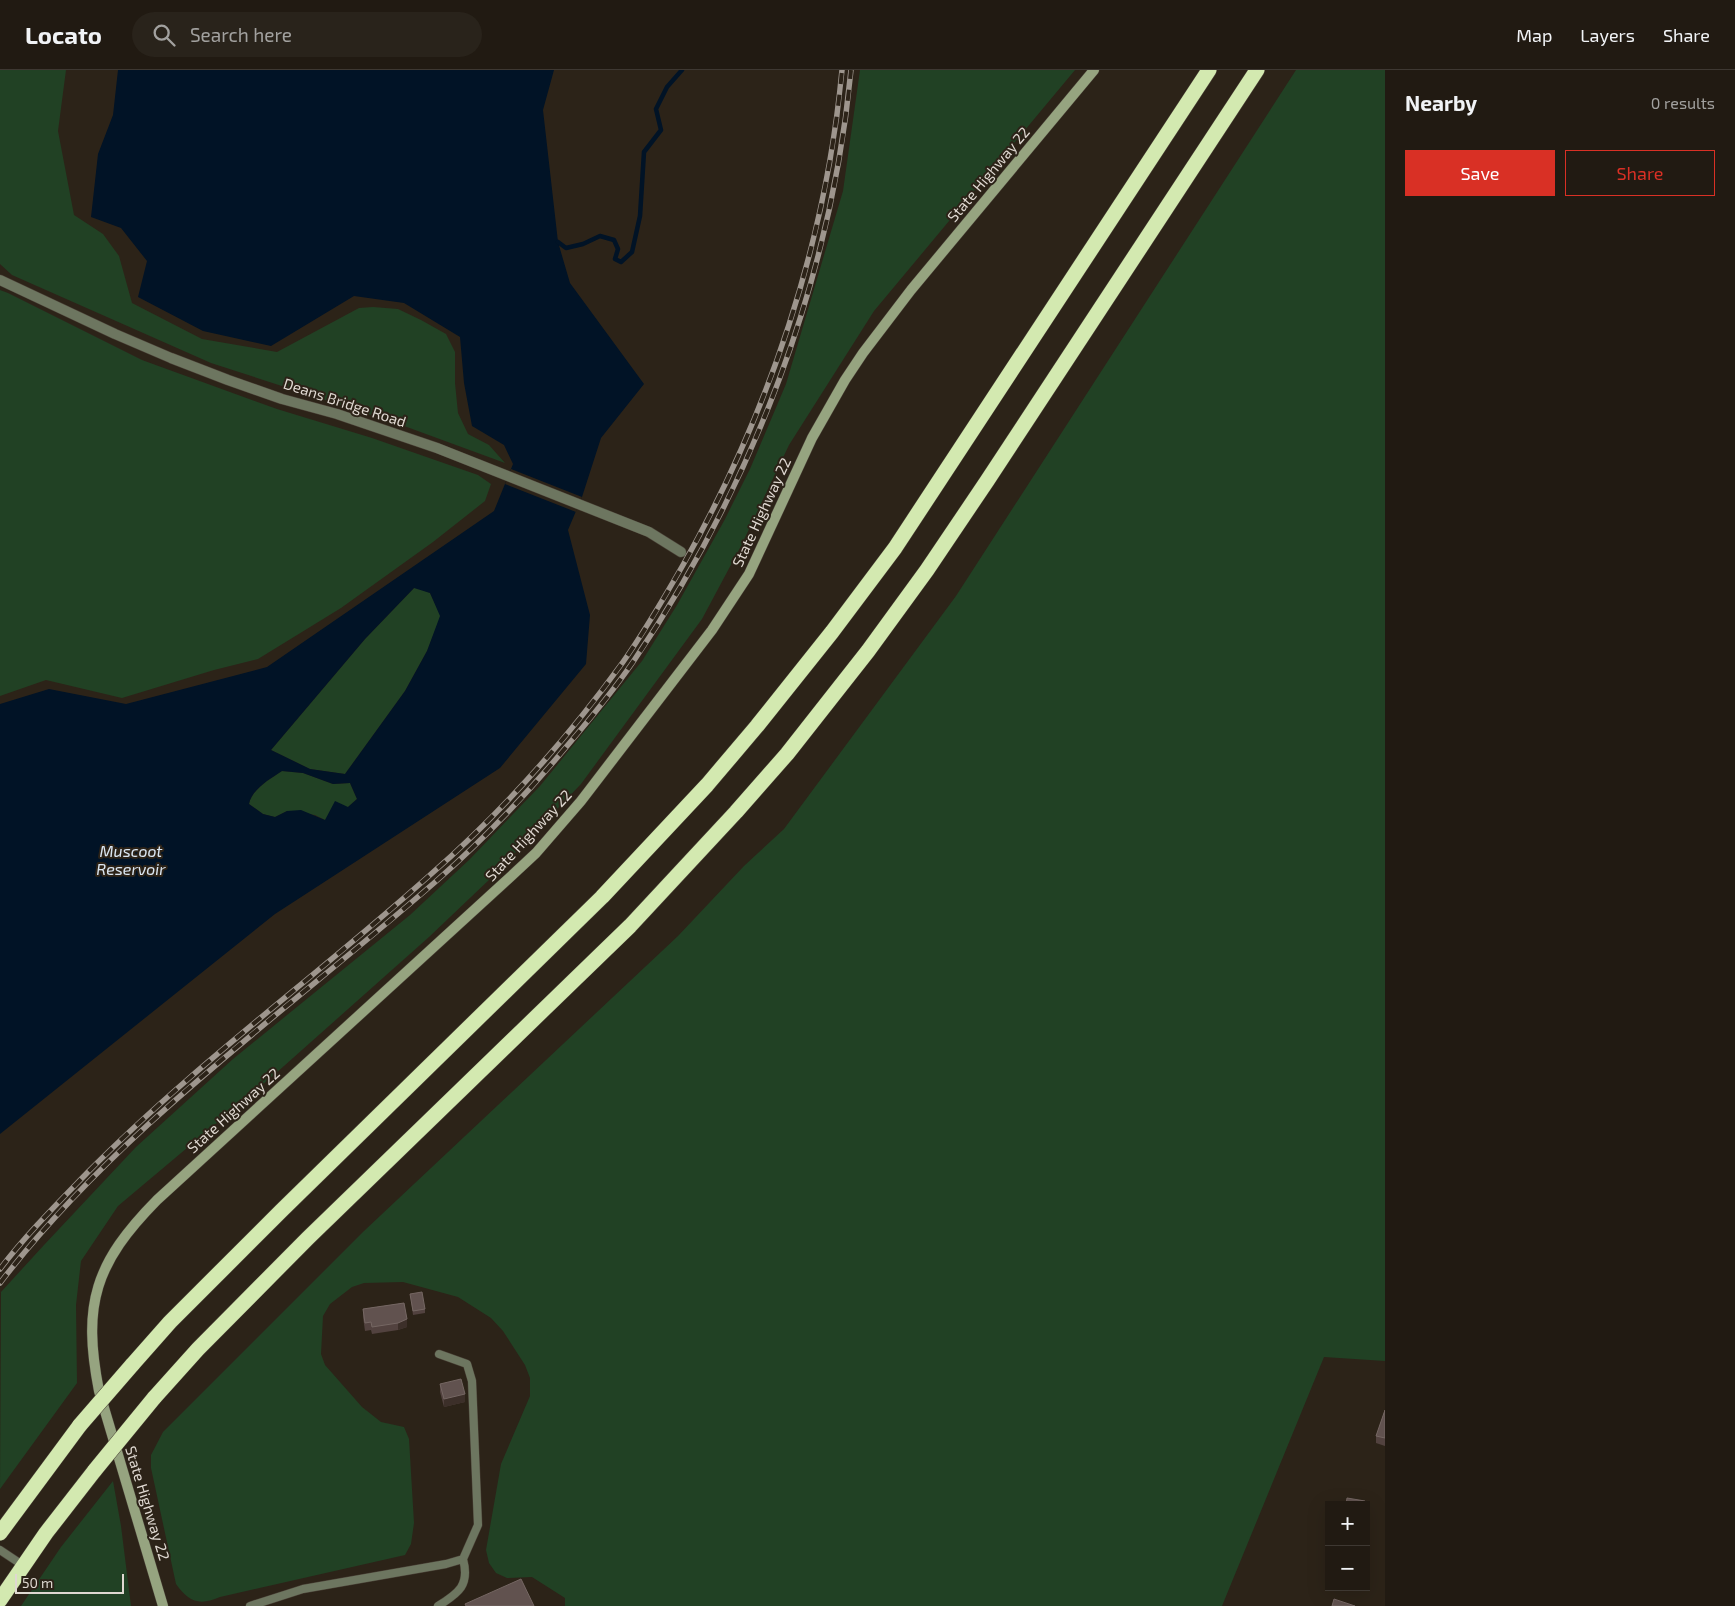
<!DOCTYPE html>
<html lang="en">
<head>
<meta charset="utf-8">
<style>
  body { margin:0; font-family:"Exo 2",sans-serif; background:#29231b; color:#f1f3f6 }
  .controls { position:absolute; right:15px; bottom:15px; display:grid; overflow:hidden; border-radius:0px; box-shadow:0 5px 20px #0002 }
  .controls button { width:45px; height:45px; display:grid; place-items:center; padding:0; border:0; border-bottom:1px solid #3e3832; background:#211a12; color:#f1f3f6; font:25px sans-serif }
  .scale { position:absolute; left:15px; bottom:12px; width:109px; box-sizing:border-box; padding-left:5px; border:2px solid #dfd8d1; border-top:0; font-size:14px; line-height:18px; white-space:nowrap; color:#dfd8d1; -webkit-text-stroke:4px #2c2318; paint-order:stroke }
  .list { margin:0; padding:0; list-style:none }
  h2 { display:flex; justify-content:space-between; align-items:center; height:65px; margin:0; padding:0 20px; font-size:21px }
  h2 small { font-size:16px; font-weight:400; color:#a2a19f }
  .actions { display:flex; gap:10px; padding:15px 20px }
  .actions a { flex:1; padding:11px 0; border:1px solid #d93025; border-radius:0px; text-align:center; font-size:18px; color:#d93025 }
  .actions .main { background:#d93025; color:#fff }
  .icon { flex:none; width:28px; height:28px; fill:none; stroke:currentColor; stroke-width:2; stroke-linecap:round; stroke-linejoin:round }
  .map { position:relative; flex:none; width:1385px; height:1536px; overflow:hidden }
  header { display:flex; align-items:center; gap:30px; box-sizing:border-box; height:70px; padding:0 25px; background:#211a12; border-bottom:1px solid #3e3832 }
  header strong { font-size:24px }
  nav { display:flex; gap:28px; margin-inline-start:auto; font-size:18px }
  .search { width:350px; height:45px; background:#29231b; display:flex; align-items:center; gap:12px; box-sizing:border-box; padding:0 18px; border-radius:28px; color:#a2a19f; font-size:19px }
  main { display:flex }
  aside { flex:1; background:#211a12 }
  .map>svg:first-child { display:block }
  .green { fill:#214124 }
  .water { fill:#011326; fill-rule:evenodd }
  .pier { fill:#2c2318 }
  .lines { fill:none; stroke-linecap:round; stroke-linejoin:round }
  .stream { stroke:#011326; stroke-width:4.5 }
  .service-casing { stroke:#494036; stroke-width:9 }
  .minor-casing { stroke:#494036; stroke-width:11 }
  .secondary-casing { stroke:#494036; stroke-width:11 }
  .motorway-casing { stroke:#494036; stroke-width:16 }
  .service { stroke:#6d7660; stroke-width:8 }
  .minor { stroke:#6d7660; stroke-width:10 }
  .secondary { stroke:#96a480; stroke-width:10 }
  .motorway { stroke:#d3e9b0; stroke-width:15 }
  .rail-casing { stroke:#9e968e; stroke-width:5.5 }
  .rail { stroke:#2c2318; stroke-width:4; stroke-dasharray:11; stroke-linecap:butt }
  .motorway-bridge-casing { stroke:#494036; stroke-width:16; stroke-linecap:butt }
  .motorway-bridge { stroke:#d3e9b0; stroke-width:15 }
  .wall { fill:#52423f }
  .shaded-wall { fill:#3c2f29 }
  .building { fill:#61524f; stroke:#756763 }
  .labels { text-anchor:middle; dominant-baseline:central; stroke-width:4; stroke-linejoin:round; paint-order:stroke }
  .street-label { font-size:15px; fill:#dfd8d1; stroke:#2c2318 }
  .water-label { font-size:16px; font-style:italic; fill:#dae6f2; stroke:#2c2318 }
</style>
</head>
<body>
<header>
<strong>Locato</strong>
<div class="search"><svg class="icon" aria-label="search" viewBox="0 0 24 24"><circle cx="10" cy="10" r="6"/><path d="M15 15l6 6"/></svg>Search here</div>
<nav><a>Map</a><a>Layers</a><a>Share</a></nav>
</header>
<main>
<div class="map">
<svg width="1385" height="1536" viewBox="0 0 1385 1536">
  <rect width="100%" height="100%" fill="#2c2318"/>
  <!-- green -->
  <path class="green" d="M0,0H66L58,61L74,145L103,164L119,186L132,233L202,269L277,282L359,238L373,237L398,239L421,250L446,264L455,282V313L458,343L468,364L489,375L505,393L396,353L211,293L12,205L0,194Z
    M860,0H1075L874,241L789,375L741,476L702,549L581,714L491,808L429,867L275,1004L118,1136L81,1191L76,1235L77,1313L0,1419L1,1222L44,1175L136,1077L233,989L410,845L469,790L540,716L642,591L677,535L724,451L750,399L786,314L843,121Z
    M1296,0H1385V1291L1324,1287L1222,1536H565V1528L532,1507L507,1508L496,1503L489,1493L486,1480L501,1394L530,1326V1308L525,1295L503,1261L491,1248L458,1227L403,1212L364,1213L352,1217L330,1234L323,1246L321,1284L325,1295L362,1337L381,1352L404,1357L409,1369L414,1453L411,1474L405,1485L220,1527C199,1536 189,1532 176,1514L151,1398V1385L163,1362L364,1161L678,866L744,796L784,759L956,526Z
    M0,220L8,223L142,290L277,339L372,368L478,405L491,414L485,431L433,472L341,538L258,589L214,600L122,628L46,610L0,626Z
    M415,517L430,523L441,546L427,581L405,621L345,704L310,699L271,680L365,569Z
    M282,701L303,703L333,714L350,713L357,729L348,737L325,750L315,745L287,741L275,747L263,744L249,734C252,719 270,709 282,701Z
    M113,1411L121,1456L131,1536H21L61,1477Z"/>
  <!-- water -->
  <path class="water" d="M118,0H554L543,40L558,172L570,213L644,314L601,368L582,427L568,460L590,545L586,594L500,698L275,844L0,1064V634L49,619L126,634L267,597L494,441L513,394L504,375L472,356L464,313L460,267L404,233L354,226L271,276L203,261L138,227L147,191L121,158L91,147L98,84L113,45ZM414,518L430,523L440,546L427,581L405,621L345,704L310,699L271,680L365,569ZM282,701L303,703L333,714L350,713L357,729L348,737L335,731L325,750L301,740L287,741L275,747L263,744L249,734C252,719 270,709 282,701Z"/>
  <!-- pier -->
  <path class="pier" d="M511,399L582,427L576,442L505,414Z"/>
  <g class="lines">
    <!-- stream -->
    <path class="stream" d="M558,172L566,178L583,174L600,166L614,170L618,179L615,189L621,192L632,182L640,146L644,82L661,60L656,39L667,17L682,0"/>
    <defs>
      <path id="service" d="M439,1284L467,1294L472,1311L478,1455L463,1489
        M0,1480L24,1496
        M250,1536L303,1519L446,1494L463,1489C470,1515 459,1523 438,1536"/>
      <path id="minor" d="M0,210L115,264L171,288L228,310L282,329L337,344L437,378L649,462L681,482"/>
      <path id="secondary" d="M163,1536L99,1321C82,1234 95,1193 157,1130L507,810L536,783L581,731L712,560L749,504L812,368L845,310L863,283L911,220L1094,0"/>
      <path id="motorway" d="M132,1295L170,1252L281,1141L602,827L707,715L757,656L832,562L895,478L1209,0
        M154,1328L198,1279L308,1168L630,856L736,742L787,684L868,581L927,500L987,411L1257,0
        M0,1463L80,1355
        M0,1530L46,1463L95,1400"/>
    </defs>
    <!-- service casing -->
    <use href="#service" class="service-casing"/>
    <!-- minor casing -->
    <use href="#minor" class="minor-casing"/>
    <!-- secondary casing -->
    <use href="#secondary" class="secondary-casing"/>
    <!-- motorway casing -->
    <use href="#motorway" class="motorway-casing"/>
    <!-- service -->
    <use href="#service" class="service"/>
    <!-- minor -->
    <use href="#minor" class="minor"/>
    <!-- secondary -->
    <use href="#secondary" class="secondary"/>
    <!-- motorway -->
    <use href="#motorway" class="motorway"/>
    <defs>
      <path id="rail" d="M0,1199C26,1165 57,1134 87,1103C194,995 317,906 430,805C502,742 567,669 623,592C645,561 664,528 683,495C769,343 826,173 842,0
        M0,1213C118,1059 288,940 434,813C482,771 526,725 567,676C590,649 613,621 633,592C752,417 831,211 851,0"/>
    </defs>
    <!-- rail casing -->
    <use href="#rail" class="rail-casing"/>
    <!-- rail -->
    <use href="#rail" class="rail"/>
    <defs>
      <path id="motorway-bridge" d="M80,1355L132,1295
        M95,1400L154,1328"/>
    </defs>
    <!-- motorway-bridge casing -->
    <use href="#motorway-bridge" class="motorway-bridge-casing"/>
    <!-- motorway-bridge -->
    <use href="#motorway-bridge" class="motorway-bridge"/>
  </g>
  <!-- wall -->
  <path class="wall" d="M410,1224L425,1239V1243L413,1245Z
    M404,1233L407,1257L398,1260L372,1264L371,1260L365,1261L363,1247V1239Z
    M440,1314L465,1332L444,1337L440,1322Z
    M1385,1340V1376L1376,1373V1366Z"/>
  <!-- shaded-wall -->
  <path class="shaded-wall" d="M407,1249V1257L398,1260V1253Z
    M465,1324V1332L444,1337V1329Z"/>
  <!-- building -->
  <path class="building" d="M422,1222L425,1239L413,1241L410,1224Z
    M404,1233L407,1249L398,1253L372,1257L371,1252L365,1253L363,1239Z
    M461,1309L465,1324L444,1329L440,1314Z
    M1385,1340V1368L1376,1366Z
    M1347,1428L1365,1431V1435H1346Z
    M521,1509L534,1536H466L465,1534Z
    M1334,1529L1355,1536H1332Z"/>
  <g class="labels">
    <!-- street labels -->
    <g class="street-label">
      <text transform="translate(988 104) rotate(-50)">State Highway 22</text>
      <text transform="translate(345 332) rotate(18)">Deans Bridge Road</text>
      <text transform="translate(761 442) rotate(-65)">State Highway 22</text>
      <text transform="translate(528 765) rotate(-47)">State Highway 22</text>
      <text transform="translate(233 1040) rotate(-42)">State Highway 22</text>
      <text transform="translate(148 1433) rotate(73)">State Highway 22</text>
    </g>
    <!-- water labels -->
    <g class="water-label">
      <text x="131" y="780">Muscoot<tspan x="131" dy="18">Reservoir</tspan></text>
    </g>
  </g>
</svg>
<div class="controls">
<button>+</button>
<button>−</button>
</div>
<div class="scale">50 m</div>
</div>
<aside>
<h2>Nearby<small>0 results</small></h2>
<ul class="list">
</ul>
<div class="actions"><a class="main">Save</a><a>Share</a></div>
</aside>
</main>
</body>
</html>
